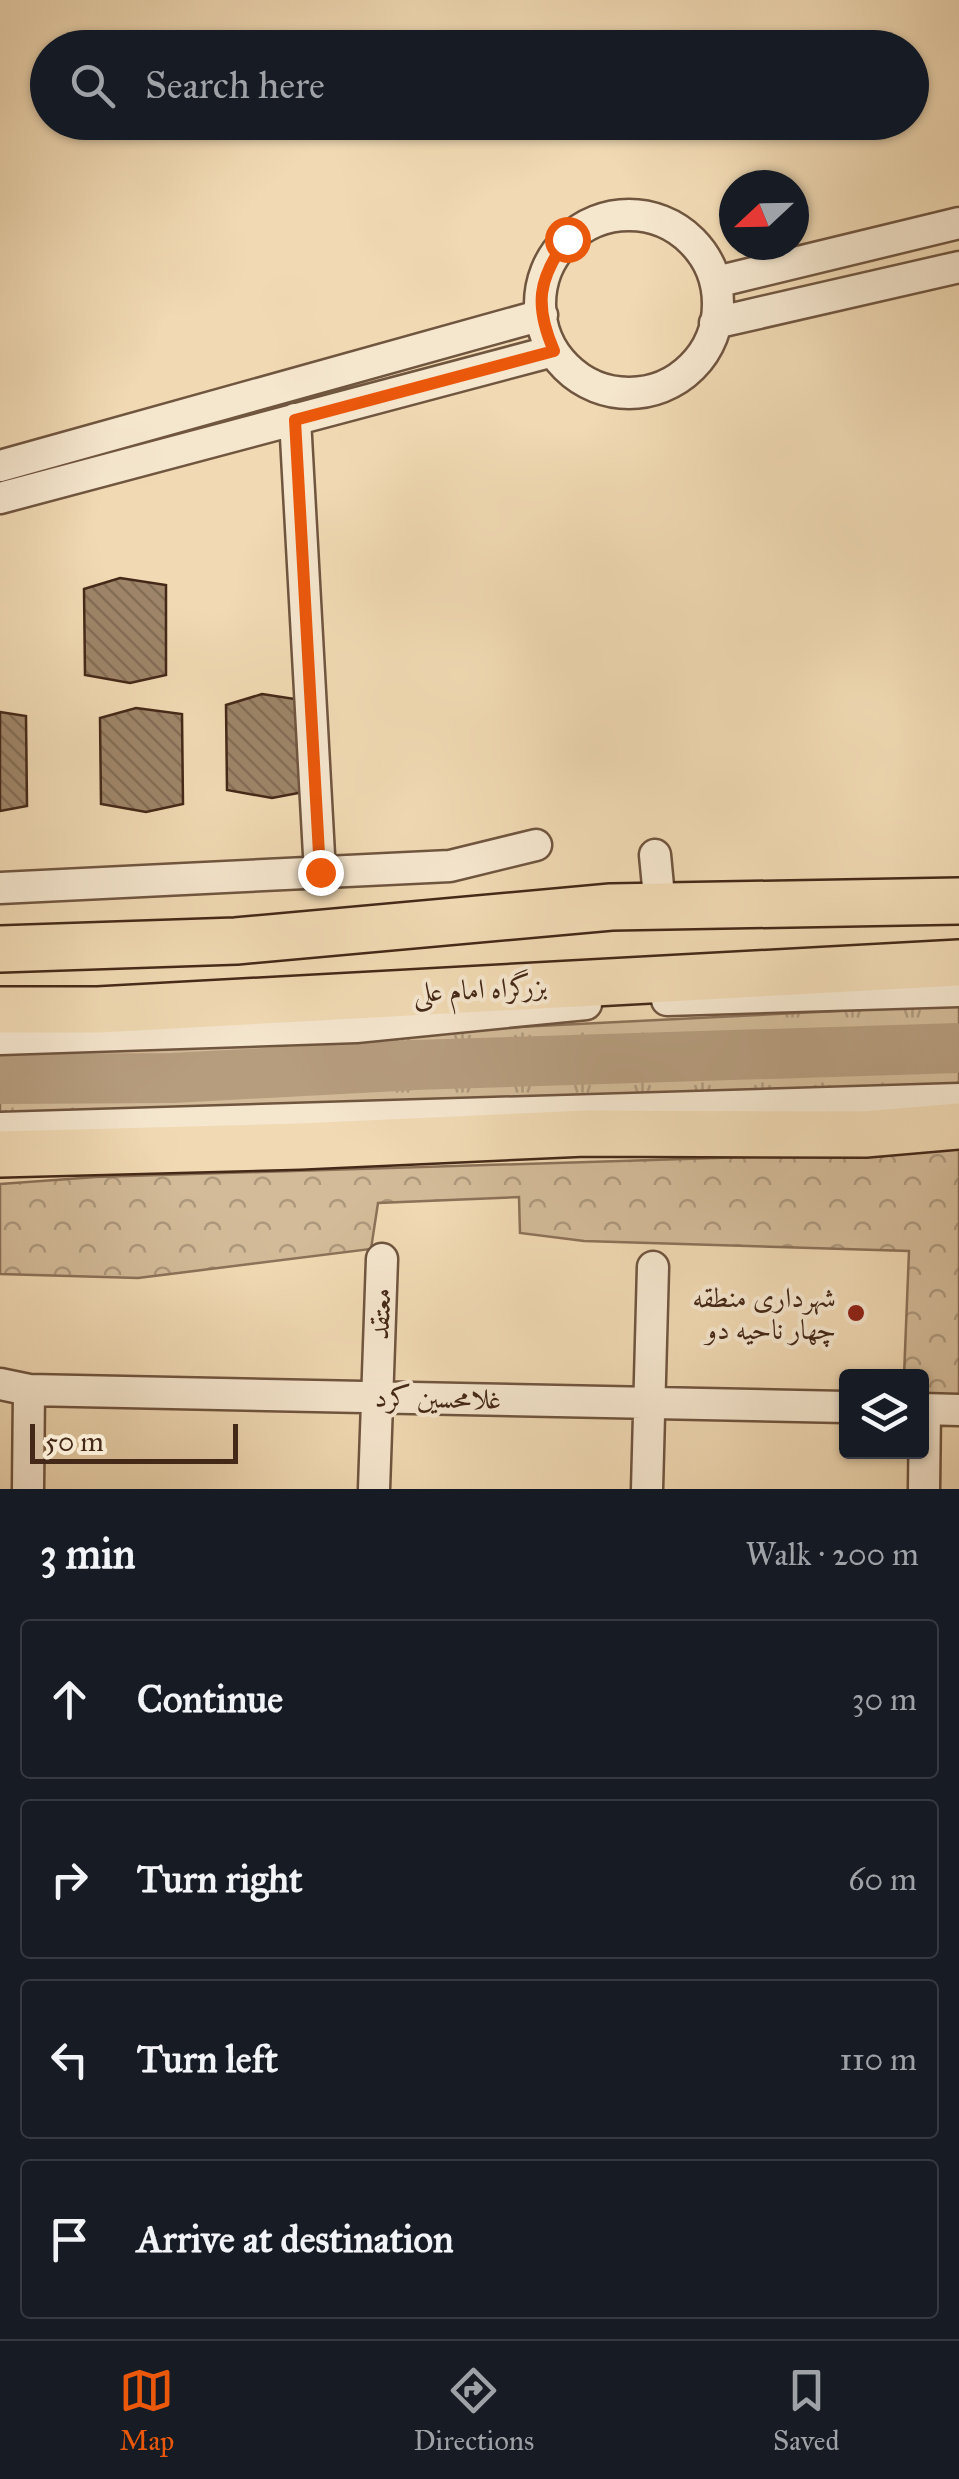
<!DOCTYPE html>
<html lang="en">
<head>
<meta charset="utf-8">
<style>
  body { margin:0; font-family:"IM FELL Great Primer",Amiri,serif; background:#20242c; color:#f1f3f6 }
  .controls { position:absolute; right:30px; bottom:30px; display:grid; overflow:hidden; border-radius:10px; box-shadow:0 2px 8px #0004 }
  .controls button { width:90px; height:90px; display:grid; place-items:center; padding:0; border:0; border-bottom:2px solid #363941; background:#171b24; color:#f1f3f6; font:50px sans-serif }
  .compass { position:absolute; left:719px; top:170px; width:90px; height:90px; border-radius:50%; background:#171b24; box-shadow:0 2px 8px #0004; rotate:248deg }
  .scale { position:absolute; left:30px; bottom:25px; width:208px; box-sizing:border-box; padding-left:10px; border:5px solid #452918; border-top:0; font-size:28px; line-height:35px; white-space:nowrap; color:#452918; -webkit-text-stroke:8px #f5e6ce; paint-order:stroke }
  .stop { position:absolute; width:30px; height:30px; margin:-22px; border:8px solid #ea580c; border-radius:50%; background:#fff }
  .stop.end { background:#ea580c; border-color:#fff; box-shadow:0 2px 10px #0008 }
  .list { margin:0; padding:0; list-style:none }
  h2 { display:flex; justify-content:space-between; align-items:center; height:130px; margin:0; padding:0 40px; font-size:42px }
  h2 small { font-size:32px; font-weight:400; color:#9ea1a6 }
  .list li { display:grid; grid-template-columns:65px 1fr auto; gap:30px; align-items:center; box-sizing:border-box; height:160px; margin:0 20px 20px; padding:0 20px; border:2px solid #363941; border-radius:10px }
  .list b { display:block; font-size:38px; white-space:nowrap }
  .list em { font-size:32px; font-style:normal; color:#9ea1a6 }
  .icon { flex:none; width:55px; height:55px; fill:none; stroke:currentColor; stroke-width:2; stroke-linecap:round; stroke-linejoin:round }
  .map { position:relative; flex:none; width:959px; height:1489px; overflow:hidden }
  .search { position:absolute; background:#171b24; box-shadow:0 2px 8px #0004; left:30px; right:30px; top:30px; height:110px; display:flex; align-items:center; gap:25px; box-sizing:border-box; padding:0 35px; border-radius:55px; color:#9ea1a6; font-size:38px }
  .sheet { height:850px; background:#171b24 }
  nav { display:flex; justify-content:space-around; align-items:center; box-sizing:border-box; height:140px; border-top:2px solid #363941; background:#171b24; font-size:28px; color:#9ea1a6 }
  nav a { display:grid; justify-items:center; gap:5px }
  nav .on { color:#ea580c }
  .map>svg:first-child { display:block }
  .grass { fill:url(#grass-tufts); stroke:#8c7258; stroke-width:2.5 }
  .park { fill:url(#park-crowns); stroke:#8c7258; stroke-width:2.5 }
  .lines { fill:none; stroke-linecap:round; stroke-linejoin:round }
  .river { stroke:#b69d7e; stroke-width:50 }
  .building { fill:url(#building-back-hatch); stroke:#452918; stroke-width:2.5 }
  .minor-casing { stroke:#70553f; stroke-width:35 }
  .highway-casing { stroke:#452918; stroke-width:50 }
  .minor { stroke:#f5e6ce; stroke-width:30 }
  .highway { stroke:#f0d9b3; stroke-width:45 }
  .route { stroke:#ea580c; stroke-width:12 }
  .poi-dot { fill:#8f2418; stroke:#f5e6ce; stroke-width:4 }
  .labels { text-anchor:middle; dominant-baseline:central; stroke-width:8; stroke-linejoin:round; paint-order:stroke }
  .street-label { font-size:28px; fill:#452918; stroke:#f5e6ce }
  .poi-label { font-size:28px; fill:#452918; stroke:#f5e6ce; text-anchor:end }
</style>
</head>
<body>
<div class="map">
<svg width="959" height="1489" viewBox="0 0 959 1489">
  <defs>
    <pattern id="grass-tufts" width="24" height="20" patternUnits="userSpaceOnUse" patternTransform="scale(2.5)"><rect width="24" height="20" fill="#d3bb99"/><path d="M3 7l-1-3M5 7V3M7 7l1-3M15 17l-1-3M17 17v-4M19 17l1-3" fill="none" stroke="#ad987c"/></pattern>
    <pattern id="park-crowns" width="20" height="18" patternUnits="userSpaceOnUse" patternTransform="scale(2.5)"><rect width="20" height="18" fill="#d3bb99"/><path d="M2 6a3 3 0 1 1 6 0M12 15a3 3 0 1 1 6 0" fill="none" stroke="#ad987c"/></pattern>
    <pattern id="building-back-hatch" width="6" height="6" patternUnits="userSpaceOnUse" patternTransform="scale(2.5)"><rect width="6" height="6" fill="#9e8569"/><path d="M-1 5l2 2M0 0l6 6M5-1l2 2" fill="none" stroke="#836d55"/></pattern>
  </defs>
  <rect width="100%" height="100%" fill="#f0d9b3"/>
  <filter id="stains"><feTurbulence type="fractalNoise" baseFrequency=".002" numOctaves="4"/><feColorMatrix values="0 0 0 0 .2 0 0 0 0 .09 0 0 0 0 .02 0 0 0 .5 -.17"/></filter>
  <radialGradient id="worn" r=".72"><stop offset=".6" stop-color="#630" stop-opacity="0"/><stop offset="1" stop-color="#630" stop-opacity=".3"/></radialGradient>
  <!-- grass -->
  <path class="grass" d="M959,1005V1091L0,1122V1045L255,1040Z"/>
  <!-- park -->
  <path class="park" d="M959,1147V1398H922V1376H904L909,1251L584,1241L520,1233L519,1197L378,1203L371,1249L138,1278L0,1274V1184L96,1177L915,1152Z"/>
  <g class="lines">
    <!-- river -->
    <path class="river" d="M0,1079L172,1078L415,1065L959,1048"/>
  </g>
  <!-- building -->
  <path class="building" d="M120,578L166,585V675L130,683L85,675L84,589Z
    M262,694L308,701L309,791L272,798L227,790L226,705Z
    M136,708L182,714L183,804L146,812L101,804L100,718Z
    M0,712L26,716L27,806L0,811Z"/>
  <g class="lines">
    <defs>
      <path id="minor" d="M540 304a89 89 0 1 1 178 0a89 89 0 1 1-178 0Z
        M716,282L959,223
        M715,323L959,267
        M295,419L320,873
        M0,466L542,315
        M0,498L553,351
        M655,855L660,907
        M0,888L450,866L536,845
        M667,1000L959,991
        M0,1039L356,1027L586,1004
        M0,1128L959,1099
        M0,1384L29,1390L846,1407
        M922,1409L959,1410
        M28,1489L29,1390
        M374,1489L382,1259
        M647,1489L653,1267
        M924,1489L925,1409"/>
      <path id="highway" d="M0,949L236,941L611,907L959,901
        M0,1010H98L959,963
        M0,1154L300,1146L585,1133L865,1134L959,1126"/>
    </defs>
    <!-- minor casing -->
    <use href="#minor" class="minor-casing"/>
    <!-- highway casing -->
    <use href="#highway" class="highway-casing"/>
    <!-- minor -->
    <use href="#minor" class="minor"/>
    <!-- highway -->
    <use href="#highway" class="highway"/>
  </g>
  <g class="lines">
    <!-- route -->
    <path class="route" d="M320,872L295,420L554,351C534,305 538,279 567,239"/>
  </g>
  <!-- markers -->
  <circle class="poi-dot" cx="856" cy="1313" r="10"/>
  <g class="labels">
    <!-- street labels -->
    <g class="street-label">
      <text transform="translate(480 989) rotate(-3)">بزرگراه امام علی</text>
      <text transform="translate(380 1314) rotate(-88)">معتقد</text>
      <text transform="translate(438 1398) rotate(1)">غلامحسین کرد</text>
    </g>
    <!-- poi labels -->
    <g class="poi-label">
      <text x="836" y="1297">شهرداری منطقه<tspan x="836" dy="32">چهار ناحیه دو</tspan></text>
    </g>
  </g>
  <rect width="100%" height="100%" filter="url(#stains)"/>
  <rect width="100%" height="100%" fill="url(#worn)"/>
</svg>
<div class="controls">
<button><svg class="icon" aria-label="layers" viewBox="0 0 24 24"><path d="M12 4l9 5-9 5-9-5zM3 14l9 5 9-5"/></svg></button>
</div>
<svg class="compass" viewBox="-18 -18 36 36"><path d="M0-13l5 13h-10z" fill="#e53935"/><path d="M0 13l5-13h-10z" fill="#9ea1a6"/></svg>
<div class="scale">50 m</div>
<div class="stop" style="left:567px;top:239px"></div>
<div class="stop end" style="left:320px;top:872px"></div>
<div class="search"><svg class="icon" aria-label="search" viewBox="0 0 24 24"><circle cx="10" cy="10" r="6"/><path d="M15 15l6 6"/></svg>Search here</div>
</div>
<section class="sheet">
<h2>3 min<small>Walk · 200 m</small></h2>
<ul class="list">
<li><svg class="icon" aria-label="ahead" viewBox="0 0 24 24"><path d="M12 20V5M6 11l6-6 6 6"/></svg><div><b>Continue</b></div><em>30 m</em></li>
<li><svg class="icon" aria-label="right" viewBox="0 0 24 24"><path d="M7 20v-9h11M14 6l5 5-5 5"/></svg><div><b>Turn right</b></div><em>60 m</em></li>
<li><svg class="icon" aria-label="left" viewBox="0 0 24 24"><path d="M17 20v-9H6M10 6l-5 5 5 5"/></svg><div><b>Turn left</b></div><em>110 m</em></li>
<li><svg class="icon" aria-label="arrive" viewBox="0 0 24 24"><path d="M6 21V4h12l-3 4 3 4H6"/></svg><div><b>Arrive at destination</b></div></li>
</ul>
</section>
<nav>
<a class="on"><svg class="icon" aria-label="map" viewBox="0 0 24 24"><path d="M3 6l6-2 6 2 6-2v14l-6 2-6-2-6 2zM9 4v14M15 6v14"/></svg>Map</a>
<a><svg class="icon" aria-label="directions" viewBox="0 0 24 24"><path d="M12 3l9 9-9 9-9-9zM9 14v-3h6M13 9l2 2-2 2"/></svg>Directions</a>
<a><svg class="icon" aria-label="saved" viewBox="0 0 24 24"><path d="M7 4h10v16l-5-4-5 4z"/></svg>Saved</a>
</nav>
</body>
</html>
